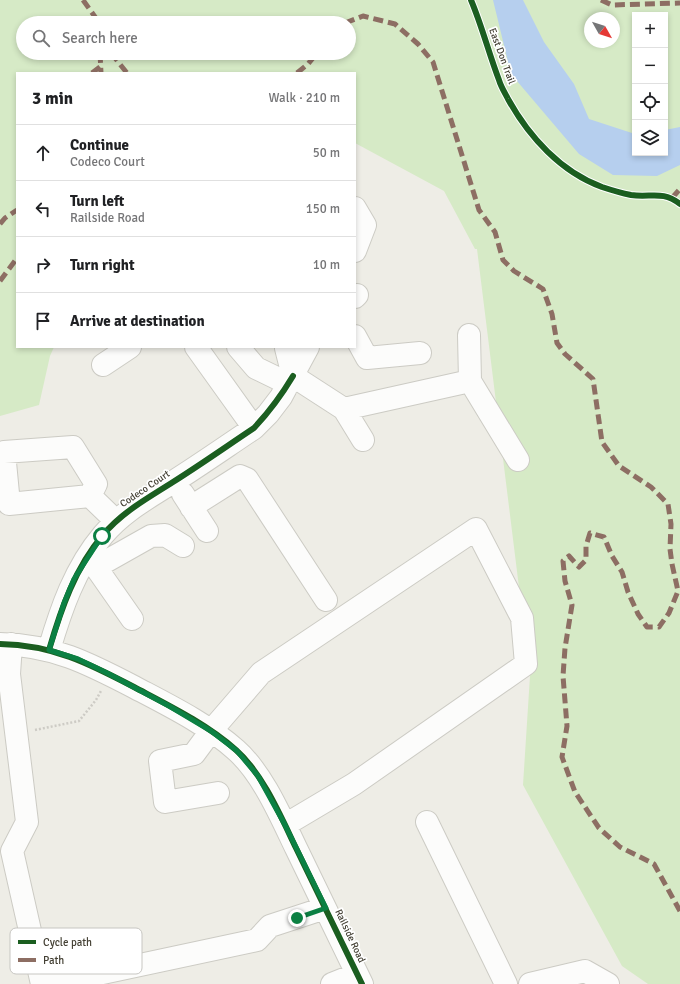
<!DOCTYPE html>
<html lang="en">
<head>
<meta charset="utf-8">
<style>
  body { margin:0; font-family:Signika,sans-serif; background:#f2f2f2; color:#202124 }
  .controls { position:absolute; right:12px; top:12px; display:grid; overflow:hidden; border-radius:0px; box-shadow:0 2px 6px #0003 }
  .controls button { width:36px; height:36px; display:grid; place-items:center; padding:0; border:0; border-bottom:1px solid #e0e0e0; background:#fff; color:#202124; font:20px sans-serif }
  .compass { position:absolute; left:584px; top:12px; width:36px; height:36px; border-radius:50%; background:#fff; box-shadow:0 2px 6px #0003; rotate:129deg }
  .stop { position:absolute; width:12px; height:12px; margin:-9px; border:3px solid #0b8043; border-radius:50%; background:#fff }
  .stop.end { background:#0b8043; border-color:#fff; box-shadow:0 1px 4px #0008 }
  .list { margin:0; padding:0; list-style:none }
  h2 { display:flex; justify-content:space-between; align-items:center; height:52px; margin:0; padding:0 16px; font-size:17px }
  h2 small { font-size:13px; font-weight:400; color:#757577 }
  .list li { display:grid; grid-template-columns:26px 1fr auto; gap:12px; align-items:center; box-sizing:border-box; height:56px; padding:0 16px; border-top:1px solid #e0e0e0 }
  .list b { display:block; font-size:15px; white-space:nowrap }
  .list p { margin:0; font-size:13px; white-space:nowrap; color:#757577 }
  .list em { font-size:13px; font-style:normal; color:#757577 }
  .icon { flex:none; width:22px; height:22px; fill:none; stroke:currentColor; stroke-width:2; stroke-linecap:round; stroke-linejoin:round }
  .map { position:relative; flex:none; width:680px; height:984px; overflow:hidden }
  .search { position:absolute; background:#fff; box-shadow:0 2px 6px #0003; left:16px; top:16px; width:340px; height:44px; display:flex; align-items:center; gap:10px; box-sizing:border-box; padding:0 14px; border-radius:22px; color:#757577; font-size:15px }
  .panel { position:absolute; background:#fff; box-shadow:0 2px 6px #0003; left:16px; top:72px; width:340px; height:276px; border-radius:0px }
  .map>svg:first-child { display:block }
  .green { fill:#d6eac6; fill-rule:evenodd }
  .water { fill:#b6cfee }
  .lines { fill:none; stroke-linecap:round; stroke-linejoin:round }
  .minor-casing { stroke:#cccbc4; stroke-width:24 }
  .path { stroke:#cdcbc5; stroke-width:2.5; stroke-dasharray:2 2; stroke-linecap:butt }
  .minor { stroke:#fcfcfb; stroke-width:22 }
  .quiet { stroke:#8d6e63; stroke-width:5; stroke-dasharray:10 5; stroke-linecap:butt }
  .cycleway-casing { stroke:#fff; stroke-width:8 }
  .cycleway { stroke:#1b5e20; stroke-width:6 }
  .route { stroke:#0b8043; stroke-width:5 }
  .labels { text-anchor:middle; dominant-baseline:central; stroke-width:3.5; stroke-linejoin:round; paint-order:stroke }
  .street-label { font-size:10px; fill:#444034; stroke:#fff }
  .key { fill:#fff; stroke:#c7c6c2; stroke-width:1 }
  .key-label { font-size:11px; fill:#444034 }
</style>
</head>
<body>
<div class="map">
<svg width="680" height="984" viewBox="0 0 680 984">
  <rect width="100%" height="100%" fill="#eeede6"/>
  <!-- green -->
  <path class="green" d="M0,0H680V984H648L622,966L523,785L530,676L477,249H475L444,191L355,143V73H17V347H54L50,356L39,405L0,416ZM635,15H665V153H635ZM590,18H614V42H590ZM23,23H349V53H23Z"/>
  <!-- water -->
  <path class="water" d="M493,0H523L544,42L574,84L589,119L635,134V153H665V130L680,127V165L657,176L613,175L579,154L511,74Z"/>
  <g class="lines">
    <defs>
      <path id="minor" d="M355,208L365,225L355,251
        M355,297L357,295
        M355,336L367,358L420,353
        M196,347L254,428
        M238,347L256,368L289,384
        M287,347L286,348L293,376L344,409L363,440
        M103,365L130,347
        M470,381L518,460
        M344,409L470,381L469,335
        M183,494L207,531
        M90,496L96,484L73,447L4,452L9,504L90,496L116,521
        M191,507L240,476L247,479L326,600
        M88,556L132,619
        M96,567L151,536L165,535L183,546
        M0,644C53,645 88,663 134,687C168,705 207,724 236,750C263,774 281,817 296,848C318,893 340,939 362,984
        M11,644L9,674L27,822L12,851L42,984
        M49,650C61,609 75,568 103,535C122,512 148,498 173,482C200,465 227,446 254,428L268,414L281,397L308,347
        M218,793L165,802L160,761L194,754L211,731L261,673L476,529L522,618L526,664L354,784L285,825
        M427,822L506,984
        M51,984L257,940L270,926L325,908
        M332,984L357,974
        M530,984L585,971L608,984"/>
    </defs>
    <!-- minor casing -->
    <use href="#minor" class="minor-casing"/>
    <!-- path -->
    <path class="path" d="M35,730L79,721L96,700L101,691"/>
    <!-- minor -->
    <use href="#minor" class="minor"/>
    <!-- quiet -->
    <path class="quiet" d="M83,0L98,21V23
      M601,0L612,5L680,3
      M345,23L363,16L395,24L418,44L433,62L479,210L495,232L503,260L514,271L543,289L552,314L557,343L565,354L593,379L602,442L619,466L651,487L668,504L671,524L670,549L672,564L678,591L669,613L659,627H647L638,614L628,592L622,572L612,556L604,537L590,533L586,546V560L579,567L569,556L563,561L565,581L572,605L565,648L563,676L567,726L562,757L575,792L599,828L620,847L654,864L680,911
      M100,53L101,73
      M111,53L127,73
      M92,73L101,66
      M297,73L308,64L317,53
      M672,198L680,189
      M0,224L5,218L17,210
      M0,281L17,258"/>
    <defs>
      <path id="cycleway" d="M471,0C482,26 489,54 499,80C501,87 505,93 508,99C529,137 561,172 602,187C611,190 621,193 631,195C651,198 662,190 680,204
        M0,644C53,645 88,663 134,687C168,705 207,724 236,750C263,774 281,817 296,848C318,893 340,939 362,984
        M49,650C61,609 75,568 103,535C122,512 148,498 173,482C200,465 227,446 254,428C270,411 281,396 293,376"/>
    </defs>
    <!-- cycleway casing -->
    <use href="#cycleway" class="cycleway-casing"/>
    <!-- cycleway -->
    <use href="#cycleway" class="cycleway"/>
  </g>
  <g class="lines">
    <!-- route -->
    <path class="route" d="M102,536L74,579L64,603L49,650L78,659L109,674L169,706L211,731L237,751L258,776L285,825L326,908L297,918"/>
  </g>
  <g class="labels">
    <!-- street labels -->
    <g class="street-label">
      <text transform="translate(502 56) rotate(70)">East Don Trail</text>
      <text transform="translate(145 489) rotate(-34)">Codeco Court</text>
      <text transform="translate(350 936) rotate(65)">Railside Road</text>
    </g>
  </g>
  <!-- legend -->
  <rect x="10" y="928" width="132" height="46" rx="6" class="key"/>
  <rect x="18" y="940" width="18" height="4" fill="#1b5e20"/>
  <rect x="18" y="958" width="18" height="4" fill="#8d6e63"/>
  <g class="key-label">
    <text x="43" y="946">Cycle path</text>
    <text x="43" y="964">Path</text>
  </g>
</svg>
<div class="controls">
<button>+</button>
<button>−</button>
<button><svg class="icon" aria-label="locate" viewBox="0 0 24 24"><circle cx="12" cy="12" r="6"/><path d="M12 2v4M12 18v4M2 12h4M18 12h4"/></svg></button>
<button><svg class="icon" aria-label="layers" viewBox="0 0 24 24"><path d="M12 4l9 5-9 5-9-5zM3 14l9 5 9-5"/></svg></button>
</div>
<svg class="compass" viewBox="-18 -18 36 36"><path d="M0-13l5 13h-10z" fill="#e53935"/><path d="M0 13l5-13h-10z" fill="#757577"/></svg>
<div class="stop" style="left:102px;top:536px"></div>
<div class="stop end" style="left:297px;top:918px"></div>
<div class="search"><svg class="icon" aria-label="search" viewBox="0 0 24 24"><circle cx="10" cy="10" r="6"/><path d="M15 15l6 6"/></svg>Search here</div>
<section class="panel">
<h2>3 min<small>Walk · 210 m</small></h2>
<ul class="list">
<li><svg class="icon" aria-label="ahead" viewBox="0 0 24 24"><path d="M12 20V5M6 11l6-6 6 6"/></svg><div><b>Continue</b><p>Codeco Court</p></div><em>50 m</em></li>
<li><svg class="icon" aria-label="left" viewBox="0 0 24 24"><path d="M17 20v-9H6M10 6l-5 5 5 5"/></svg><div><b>Turn left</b><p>Railside Road</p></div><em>150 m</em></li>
<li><svg class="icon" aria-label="right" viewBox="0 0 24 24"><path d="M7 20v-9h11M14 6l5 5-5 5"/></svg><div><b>Turn right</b></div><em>10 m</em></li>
<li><svg class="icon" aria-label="arrive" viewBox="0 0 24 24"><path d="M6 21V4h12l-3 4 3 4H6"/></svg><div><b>Arrive at destination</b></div></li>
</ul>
</section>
</div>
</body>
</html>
